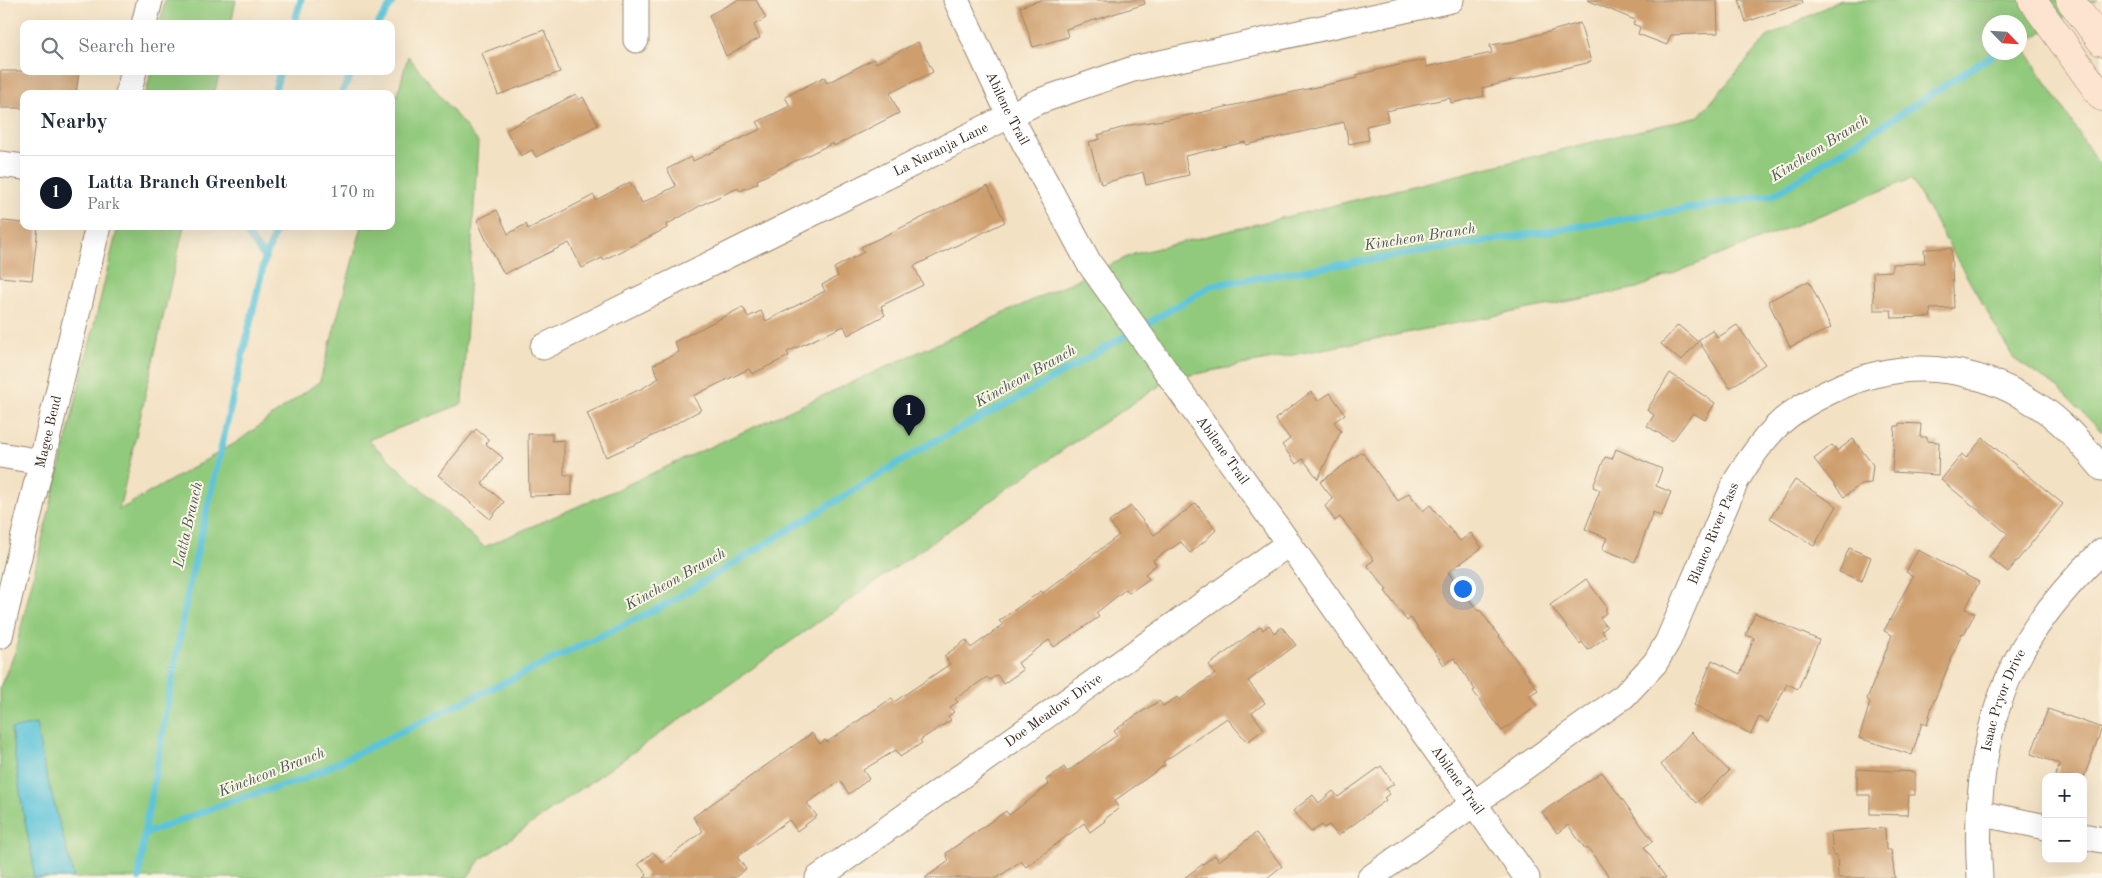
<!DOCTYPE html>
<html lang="en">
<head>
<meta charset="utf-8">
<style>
  body { margin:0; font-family:"Old Standard TT",serif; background:#f6f6f7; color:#1f2937 }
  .controls { position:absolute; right:15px; bottom:15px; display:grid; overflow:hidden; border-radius:10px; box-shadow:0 5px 20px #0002 }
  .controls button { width:45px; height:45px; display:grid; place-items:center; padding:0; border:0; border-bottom:1px solid #e0e1e3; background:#fff; color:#1f2937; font:25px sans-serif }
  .compass { position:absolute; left:1982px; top:15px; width:45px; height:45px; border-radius:50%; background:#fff; box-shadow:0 5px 20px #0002; rotate:115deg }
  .you { position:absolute; left:1462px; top:588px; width:18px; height:18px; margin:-12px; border:4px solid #fff; border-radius:50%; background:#1a73e8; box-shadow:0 0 0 8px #1a73e833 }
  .badge { display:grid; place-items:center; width:32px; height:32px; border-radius:50%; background:#111827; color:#fff; font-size:16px; font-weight:700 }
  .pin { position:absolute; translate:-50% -41px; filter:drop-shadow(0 1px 2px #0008) }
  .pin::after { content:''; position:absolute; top:26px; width:18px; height:15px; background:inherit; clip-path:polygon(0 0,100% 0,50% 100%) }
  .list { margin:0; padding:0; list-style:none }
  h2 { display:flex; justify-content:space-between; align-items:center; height:65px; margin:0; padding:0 20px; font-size:21px }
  h2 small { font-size:16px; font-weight:400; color:#747a83 }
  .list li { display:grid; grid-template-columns:32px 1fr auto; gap:15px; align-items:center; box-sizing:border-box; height:75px; padding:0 20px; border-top:1px solid #e0e1e3 }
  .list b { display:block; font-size:19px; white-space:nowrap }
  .list p { margin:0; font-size:16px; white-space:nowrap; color:#747a83 }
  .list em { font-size:16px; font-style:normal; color:#747a83 }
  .icon { flex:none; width:28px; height:28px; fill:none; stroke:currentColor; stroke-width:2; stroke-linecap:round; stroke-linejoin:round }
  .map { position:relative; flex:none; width:2102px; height:878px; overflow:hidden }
  .search { position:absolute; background:#fff; box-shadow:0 5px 20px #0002; left:20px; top:20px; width:375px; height:55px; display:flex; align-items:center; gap:12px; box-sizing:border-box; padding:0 18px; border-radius:10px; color:#747a83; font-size:19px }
  .panel { position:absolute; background:#fff; box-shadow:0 5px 20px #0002; left:20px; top:90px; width:375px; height:140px; border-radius:10px }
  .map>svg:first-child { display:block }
  .green { fill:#92ca7d; stroke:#667a4e; fill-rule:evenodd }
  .water { fill:#5dc4da; stroke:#4c777c }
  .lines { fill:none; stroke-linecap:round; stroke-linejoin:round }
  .stream { stroke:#5dc4da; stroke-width:7 }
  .building { fill:#ce9e6d }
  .street-casing { stroke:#978670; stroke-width:27 }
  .secondary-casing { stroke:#978670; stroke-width:29 }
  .street { stroke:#fff; stroke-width:25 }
  .secondary { stroke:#fde4d1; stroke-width:28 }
  .labels { text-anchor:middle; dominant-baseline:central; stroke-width:4; stroke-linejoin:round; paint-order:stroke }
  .street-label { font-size:14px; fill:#3b2a1e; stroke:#fcf5e5 }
  .water-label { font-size:15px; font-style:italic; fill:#455856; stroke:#fcf5e5 }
</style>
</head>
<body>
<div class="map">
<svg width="2102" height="878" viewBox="0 0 2102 878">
  <rect width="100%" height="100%" fill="#fcf5e5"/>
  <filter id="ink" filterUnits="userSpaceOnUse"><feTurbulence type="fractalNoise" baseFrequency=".02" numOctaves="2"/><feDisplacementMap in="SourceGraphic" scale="10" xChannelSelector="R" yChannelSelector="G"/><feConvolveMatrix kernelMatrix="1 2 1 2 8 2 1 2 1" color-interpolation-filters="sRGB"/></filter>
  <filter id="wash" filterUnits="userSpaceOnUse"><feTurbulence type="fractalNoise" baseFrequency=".0096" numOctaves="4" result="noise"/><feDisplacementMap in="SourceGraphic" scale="20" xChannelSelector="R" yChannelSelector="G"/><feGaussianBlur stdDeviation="1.12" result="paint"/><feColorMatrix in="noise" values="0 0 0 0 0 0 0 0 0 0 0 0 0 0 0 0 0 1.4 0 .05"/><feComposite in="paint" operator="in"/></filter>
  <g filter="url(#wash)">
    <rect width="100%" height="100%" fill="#f3e1c3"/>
    <!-- green -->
    <path class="green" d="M165,0H236L231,24H160Z
      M1840,0H2098L2077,9L2022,45L2102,169V432L2058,388L2014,359L1911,179L1637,288L1170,379L1074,442L480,860L467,878H0V687L15,652L118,226H184L119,510L237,442L320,381L362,226H391V118L408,56L478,142L462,404L368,440L484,547L611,492L1134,254L1699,116L1767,37ZM1990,22H2020V52H1990Z
      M151,71H220L214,94H146Z"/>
    <!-- water -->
    <path class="water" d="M36,724L42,758L74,878H33V862L23,812L11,729Z"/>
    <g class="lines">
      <!-- stream -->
      <path class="stream" d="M294,24L301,0
        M378,24L394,0
        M274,94L280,71
        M341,94L353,71
        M246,226L245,231L265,258
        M144,834L189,587L265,258L278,226
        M139,878L144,834L232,801L304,779L667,604L933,442L1015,400L1213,285L1774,195L1997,52"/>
    </g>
    <g id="blocks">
      <!-- building -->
      <path class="building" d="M738,0H756L766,18L754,25L760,38L726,56L709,15Z
        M1041,0H1144L1145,4L1066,29L1068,37L1033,47L1020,7Z
        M1587,0H1717L1718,33L1671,35L1667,45L1638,34L1640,27L1633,24L1635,20Z
        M1739,0H1802L1803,3L1746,22Z
        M1580,23L1591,62L1482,88L1484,96L1451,103L1450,98L1386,111L1388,121L1366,126L1369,140L1349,144L1344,122L1246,145L1245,142L1185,156L1189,175L1146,185L1143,172L1101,184L1089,142L1100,139L1098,135L1131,125L1176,118L1357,78L1356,75L1399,65L1425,60L1426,67L1492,53L1490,45L1512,42Z
        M544,30L560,72L498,95L482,53Z
        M918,42L933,72L890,93L899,113L834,146L833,143L785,166L757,180L758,183L740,191L738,188L705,203L666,225L667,228L603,260L602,258L582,268L569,243L504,274L487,242L477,220L497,210L508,234L526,224L528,229L594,195L596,200L630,182L642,203L676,186L667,169L691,157L693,161L761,129L757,122L790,106L785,97L824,77L827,83L874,59L876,63Z
        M0,71H79L76,94H24V108H0Z
        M576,94L579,100L583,97L598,125L536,157L532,150L521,156L506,130Z
        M988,186L1005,222L914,266L923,285L881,306L885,315L848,335L844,326L787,352L789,356L752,374L749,369L693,396L701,410L645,440L606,457L587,413L641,389L659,378L653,365L679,352L674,342L743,307L748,317L761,311L766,321L825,291L822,285L838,276L834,268L864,252L861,247Z
        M4,221L24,223V226H38L32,280L0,277V222Z
        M1951,248L1954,308L1930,309L1931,317L1892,318L1891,310H1874L1873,272L1892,271V264L1925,263L1924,249Z
        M1809,281L1831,328L1790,347L1768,301Z
        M1678,325L1698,342L1681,361L1661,344Z
        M1737,325L1765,364L1730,388L1698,340L1713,330L1717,338Z
        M1670,373L1715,403L1705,420L1693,413L1672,441L1647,426L1654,415L1647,410Z
        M1311,392L1318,401L1330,393L1345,414L1334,422L1341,431L1318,479L1303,459L1296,464L1282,445L1290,439L1275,419Z
        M1899,423L1921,424L1920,437H1927V441L1939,442L1938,475L1892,472L1895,426H1899Z
        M476,429L489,440L486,444L503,458L482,484L504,502L490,519L438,475Z
        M528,434H552V441L564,440V475H572V495L529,496Z
        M1983,438L2063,504L2008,572L1989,557L2008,534L1941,480L1962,454L1966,458Z
        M1853,439L1873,465L1871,483L1861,484L1844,497L1814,459L1832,445L1837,451Z
        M1616,449L1662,469L1656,486L1671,492L1661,516L1653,512L1635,562L1602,549L1607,538L1585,529L1600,490L1593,487L1605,457L1612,459Z
        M1362,452L1398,501L1409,493L1423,511L1430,505L1460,541L1471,533L1482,548L1448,572L1478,611L1480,610L1538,690L1529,696L1537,706L1502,731L1473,691L1475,690L1454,658L1444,665L1411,618L1407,621L1385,591L1387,590L1367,565L1374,560L1340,517L1335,521L1325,506L1333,499L1320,482Z
        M1795,480L1837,506L1814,546L1770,518Z
        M1196,503L1216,530L1206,540L1190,553L1181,542L1153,560L1156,565L1145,574L1149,579L1129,593L1126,589L1096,613L1099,617L1054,647L1049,640L1018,663L1023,670L1003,684L997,675L990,680L987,677L955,699L958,702L950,707L954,712L948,716L951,720L920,740L922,743L900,757L896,750L863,770L869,779L849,794L840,781L807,803L817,816L797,831L789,820L737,857L746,869L734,878H644L647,875L638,864L653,852L662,863L703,831L693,817L812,733L820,744L825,740L827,742L892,698L894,702L950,664L944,656L966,640L971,648L1003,625L999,621L1041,591L1043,593L1119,535L1109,522L1131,506L1154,535Z
        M1849,548L1871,557L1862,581L1839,572Z
        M1918,550L1979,582L1965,609L1975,613L1964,634L1962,633L1932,706L1927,725L1922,723L1912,755L1859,738L1870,703L1867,699L1892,635L1884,631L1913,576L1906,572Z
        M1586,579L1606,606V613L1600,618L1607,627L1602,631L1606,637L1588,650L1582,642L1580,644L1550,605Z
        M1755,613L1819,640L1798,689L1787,684L1768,722L1759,717L1751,734L1694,705L1712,660L1740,674L1754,638L1746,635Z
        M1269,625L1274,633L1282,627L1296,645L1248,681L1265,703L1252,713L1264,729L1247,742L1227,718L1163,762L1165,765L1114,801L1119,808L1104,820L1105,821L1090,832L1084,823L1026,867L1021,861L997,878H925L949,861L946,853L1006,811L1009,815L1049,785L1046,780L1064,767L1067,772L1117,735L1114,731L1132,718L1159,701L1163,706L1177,697L1179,700L1215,674L1209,665L1261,626L1263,630Z
        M2048,709L2102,728L2084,777H2055L2060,764L2031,754Z
        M1691,732L1729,771L1697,803L1661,765Z
        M1381,766L1394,784L1386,789L1389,794L1384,798L1386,800L1338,836L1329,825L1324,828L1322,825L1311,832L1293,811L1313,795L1319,803L1333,791L1338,797Z
        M1857,769L1915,772V795H1909L1907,815L1870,814V795H1857Z
        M1602,772L1653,841L1644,847L1666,878H1610L1588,848L1586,850L1568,825L1557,833L1542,812Z
        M1885,828L1886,850H1891L1895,878H1838L1837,855H1833L1831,832Z
        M1256,833L1282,866L1267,878H1184L1215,855L1219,861Z"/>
    </g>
  </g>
  <g filter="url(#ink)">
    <use href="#blocks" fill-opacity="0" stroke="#978670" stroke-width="1"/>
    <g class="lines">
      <defs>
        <g id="street">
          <path d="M636,0V40"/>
          <path id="s1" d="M956,0L1009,114L1089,263L1527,878"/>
          <path d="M144,24L150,0"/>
          <path d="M128,94L134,71"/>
          <path d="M0,164L24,167"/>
          <path id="s2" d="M543,347L1037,102L1133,69L1451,0"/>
          <path d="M0,455L42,462"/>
          <path id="s3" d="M0,636L98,226"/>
          <path d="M1979,813L2046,827"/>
          <path d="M2083,836L2102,840"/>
          <path id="s4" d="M818,878L1288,544"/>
          <path id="s5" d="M1370,878L1624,696L1655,663L1668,641L1736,481C1748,461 1761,442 1777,426C1792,411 1812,400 1831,391C1900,357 1972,363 2037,405C2063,421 2082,445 2102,468"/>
          <path id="s6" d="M1980,878C1974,796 1985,707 2031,635C2051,604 2075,577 2102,551"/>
        </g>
        <path id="secondary" d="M2032,0L2102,97
          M2070,0L2102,42"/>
      </defs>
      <!-- street casing -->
      <use href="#street" class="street-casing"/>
      <!-- secondary casing -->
      <use href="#secondary" class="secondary-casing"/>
      <!-- street -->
      <use href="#street" class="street"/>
      <!-- secondary -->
      <use href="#secondary" class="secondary"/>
    </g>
  </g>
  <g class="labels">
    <!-- street labels -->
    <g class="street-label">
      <text stroke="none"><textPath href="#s1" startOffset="120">Abilene Trail</textPath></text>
      <text stroke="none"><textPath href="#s2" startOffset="444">La Naranja Lane</textPath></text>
      <text stroke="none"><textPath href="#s3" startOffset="210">Magee Bend</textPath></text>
      <text stroke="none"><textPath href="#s1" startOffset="525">Abilene Trail</textPath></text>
      <text stroke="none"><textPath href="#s5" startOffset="500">Blanco River Pass</textPath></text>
      <text stroke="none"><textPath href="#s6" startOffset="181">Isaac Pryor Drive</textPath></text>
      <text stroke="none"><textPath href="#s4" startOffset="289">Doe Meadow Drive</textPath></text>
      <text stroke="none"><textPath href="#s1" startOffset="930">Abilene Trail</textPath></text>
    </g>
    <!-- water labels -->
    <g class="water-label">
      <text transform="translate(1820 149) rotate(-32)">Kincheon Branch</text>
      <text transform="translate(1420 238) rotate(-9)">Kincheon Branch</text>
      <text transform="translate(1026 377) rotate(-29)">Kincheon Branch</text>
      <text transform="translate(189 525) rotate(-77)">Latta Branch</text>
      <text transform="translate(676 580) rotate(-29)">Kincheon Branch</text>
      <text transform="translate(272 773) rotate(-21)">Kincheon Branch</text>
    </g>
  </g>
</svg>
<div class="controls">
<button>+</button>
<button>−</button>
</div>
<svg class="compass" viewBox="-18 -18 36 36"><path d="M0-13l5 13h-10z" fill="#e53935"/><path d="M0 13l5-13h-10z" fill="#747a83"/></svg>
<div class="you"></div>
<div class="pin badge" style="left:909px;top:436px">1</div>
<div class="search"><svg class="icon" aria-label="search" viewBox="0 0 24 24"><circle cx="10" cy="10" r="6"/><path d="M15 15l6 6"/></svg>Search here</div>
<section class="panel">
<h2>Nearby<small></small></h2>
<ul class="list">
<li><span class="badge">1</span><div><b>Latta Branch Greenbelt</b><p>Park</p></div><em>170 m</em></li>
</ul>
</section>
</div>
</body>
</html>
